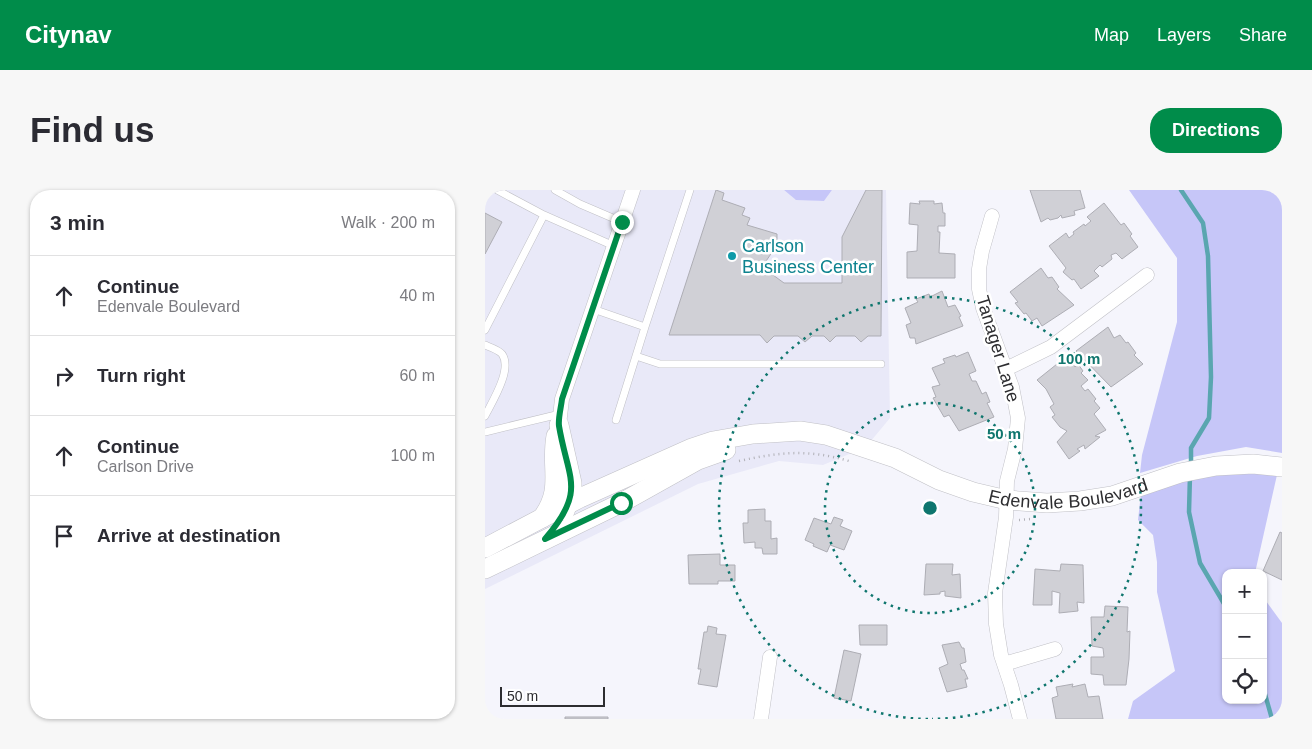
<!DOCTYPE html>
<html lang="en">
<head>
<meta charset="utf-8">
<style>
  body { margin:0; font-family:Helvetica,sans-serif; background:#f7f7f7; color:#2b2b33 }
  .controls { position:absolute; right:15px; bottom:15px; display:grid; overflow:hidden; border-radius:10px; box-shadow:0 1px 4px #0004 }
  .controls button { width:45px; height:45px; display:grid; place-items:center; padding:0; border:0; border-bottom:1px solid #e1e1e2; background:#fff; color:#2b2b33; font:25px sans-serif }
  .scale { position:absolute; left:15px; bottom:12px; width:105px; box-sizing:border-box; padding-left:5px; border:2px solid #2d2d30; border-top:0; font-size:14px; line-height:18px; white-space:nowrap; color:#2d2d30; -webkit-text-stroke:4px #fff; paint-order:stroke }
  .stop { position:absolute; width:15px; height:15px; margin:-11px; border:4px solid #008c4a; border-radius:50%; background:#fff }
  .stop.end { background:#008c4a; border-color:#fff; box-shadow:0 1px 5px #0008 }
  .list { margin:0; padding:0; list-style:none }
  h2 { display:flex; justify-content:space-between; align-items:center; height:65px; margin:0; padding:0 20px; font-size:21px }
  h2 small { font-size:16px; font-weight:400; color:#7c7c81 }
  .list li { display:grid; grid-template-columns:32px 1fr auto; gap:15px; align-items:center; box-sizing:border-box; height:80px; padding:0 20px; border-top:1px solid #e1e1e2 }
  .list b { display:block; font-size:19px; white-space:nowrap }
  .list p { margin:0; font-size:16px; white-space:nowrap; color:#7c7c81 }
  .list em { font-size:16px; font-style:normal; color:#7c7c81 }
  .icon { flex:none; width:28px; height:28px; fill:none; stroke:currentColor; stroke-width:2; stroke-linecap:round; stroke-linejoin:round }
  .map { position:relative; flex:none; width:797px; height:529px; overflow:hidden; border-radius:20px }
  header { display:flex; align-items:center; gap:30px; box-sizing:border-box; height:70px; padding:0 25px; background:#008c4a; color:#fff }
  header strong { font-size:24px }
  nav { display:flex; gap:28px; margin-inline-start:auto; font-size:18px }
  .intro { display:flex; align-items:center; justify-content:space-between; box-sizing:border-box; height:120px; padding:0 30px }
  h1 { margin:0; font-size:35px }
  .button { padding:12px 22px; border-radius:20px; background:#008c4a; color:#fff; font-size:18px; font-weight:700 }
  main { display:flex; gap:30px; padding:0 30px }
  aside { flex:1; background:#fff; border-radius:20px; box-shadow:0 1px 4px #0004 }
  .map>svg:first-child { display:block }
  .built { fill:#e9e9f8 }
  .green { fill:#c6c6f8 }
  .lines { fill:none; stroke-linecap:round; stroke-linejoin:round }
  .stream { stroke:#5aa6b0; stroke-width:4.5 }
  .building { fill:#d0d0d6; stroke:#adadb4 }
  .lane-casing { stroke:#c0c0c6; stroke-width:8 }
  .street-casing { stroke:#c0c0c6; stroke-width:15 }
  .secondary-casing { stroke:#c0c0c6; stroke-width:20 }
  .path { stroke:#b0b0b6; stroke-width:2.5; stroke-dasharray:1 4; stroke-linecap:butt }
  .lane { stroke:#fff; stroke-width:7 }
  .street { stroke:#fff; stroke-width:14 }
  .secondary { stroke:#fff; stroke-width:19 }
  .route { stroke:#008c4a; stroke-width:6 }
  .ring { fill:none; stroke:#0f766e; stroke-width:2.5; stroke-dasharray:2.5 5 }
  .culture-dot { fill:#0f9aa8; stroke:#fff; stroke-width:2 }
  .labels { text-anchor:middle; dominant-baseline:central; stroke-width:5; stroke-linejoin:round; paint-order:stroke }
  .culture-label { font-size:18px; fill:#0d838f; stroke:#fff; text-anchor:start }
  .street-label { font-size:18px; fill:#2d2d30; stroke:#fff }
  .centre { fill:#0f766e; stroke:#fff; stroke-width:2.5 }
  .ring-label { font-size:15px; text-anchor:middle; font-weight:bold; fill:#0f766e; stroke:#fff; stroke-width:5; stroke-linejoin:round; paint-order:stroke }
</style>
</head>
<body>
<header>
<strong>Citynav</strong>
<nav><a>Map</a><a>Layers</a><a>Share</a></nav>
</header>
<div class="intro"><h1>Find us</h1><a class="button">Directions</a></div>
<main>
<aside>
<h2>3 min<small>Walk · 200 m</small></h2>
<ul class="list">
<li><svg class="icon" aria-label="ahead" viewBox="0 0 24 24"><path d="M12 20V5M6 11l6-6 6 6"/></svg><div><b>Continue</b><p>Edenvale Boulevard</p></div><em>40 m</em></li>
<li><svg class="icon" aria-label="right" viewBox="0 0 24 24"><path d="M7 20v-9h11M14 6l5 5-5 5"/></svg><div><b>Turn right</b></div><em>60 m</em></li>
<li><svg class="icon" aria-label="ahead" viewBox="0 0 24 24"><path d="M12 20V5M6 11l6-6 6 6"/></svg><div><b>Continue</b><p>Carlson Drive</p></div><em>100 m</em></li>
<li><svg class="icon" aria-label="arrive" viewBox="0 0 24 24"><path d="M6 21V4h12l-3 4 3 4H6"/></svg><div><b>Arrive at destination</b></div></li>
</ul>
</aside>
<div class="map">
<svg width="797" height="529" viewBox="0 0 797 529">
  <rect width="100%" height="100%" fill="#f5f5fc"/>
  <!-- built -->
  <path class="built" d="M0,0H299L310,9L339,11L347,0H401L405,228L381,257L338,275L294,271L213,294L0,399Z"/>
  <!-- green -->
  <path class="green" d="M299,0H347L339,11L311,10Z
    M644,0H797V263L761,257L712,266L655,283L657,265L692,132V68Z
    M796,267L770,383H741V510H778V407L797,433V529H643L648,511L690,481L672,402V372L668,345L653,330L656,303Z"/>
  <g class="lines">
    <!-- stream -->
    <path class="stream" d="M696,0L718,33L723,66L726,187L724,228L706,258V277
      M705,285L704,322L715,373L741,417
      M778,497L787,529"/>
  </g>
  <!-- building -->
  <path class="building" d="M231,0L239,3L237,10L260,18L257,25L265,28L262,35L292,44V55L277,77L299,93H357V47L381,0H397L396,146H383L376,152L370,146H351L345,152L339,146H327L320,152L313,146H289L282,153L275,145H184Z
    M545,0H595L600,18L589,21L590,25L577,28L576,25L573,28L565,30L563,28L556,32Z
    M434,11H449V14L457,13L458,23H460V36H453V42H455L454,63L470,64V88H422V62L432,61L433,35L424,34L425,13L435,14Z
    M619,13L636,35L639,33L647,44L645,46L653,57L637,69L631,63L626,65L627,69L617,77L615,75L609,81L614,86L596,99L589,89L587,90L578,82L581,78L564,56L581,43L584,48L589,44L588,42L599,34L600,36L606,31L602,27Z
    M0,23L17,32L0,64Z
    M556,78L563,88L567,87L574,97L572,99L589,115L557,136L552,128L547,131L541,123L539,124L530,113L533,112L525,102Z
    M457,101L463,117L470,115L476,126L474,127L478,136L431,154L430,148H425L421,135L426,133L420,118L433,112L431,109L444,104L445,107Z
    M623,137L629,148L635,145L641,153L643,152L651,163L649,165L658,174L626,197L591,161Z
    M483,162L491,181L484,184L487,191H491L497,204L501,202L505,212L502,213L509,227L474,241L464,225L459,227L448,208L451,207L447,197L455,195L447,178L460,173L458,169L470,165L471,167Z
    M582,166L590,177L593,174L598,181L596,183L603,190L596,196L600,201L603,199L611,209L609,211L615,218L609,224L621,240L610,246L615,247L600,259L599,255L592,259L595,261L584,269L572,252L582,241L575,237L567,227L570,225L565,217L569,214L561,199L552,190Z
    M280,319V331H286V349L292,348V364H278L277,358H270V352L259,353L258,333H263V320Z
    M349,327L358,330L355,336L367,341L359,360L345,355L342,362L328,356L329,354L320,350L329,328L346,334Z
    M795,342L797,343V390L778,381Z
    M235,364V375H250V391H233V394H204L203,365Z
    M441,374H468L467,385L475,384L476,408L460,406V401L455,402V404L439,405Z
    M576,374L598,375L599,413L592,412L593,421L574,423L575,403L567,401V415H548L550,379L575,381Z
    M620,416L643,417L642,442L645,441L644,469L641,495H619L618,485L606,484V467H619L618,458L607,456L606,427H619Z
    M374,435H402V455H375Z
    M223,436L232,438L231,444L241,445L232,497L213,494L216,479H213L219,442H222Z
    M474,452L477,458H479L481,472L475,474L477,480H479L483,489H480L482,497L462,502L454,478L463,474L457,455Z
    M359,460L376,464L366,511L349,508Z
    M588,494L587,497L600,494L603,507L614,506L618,529H571L567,508L573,506L571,497Z
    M80,527H123V529H80Z"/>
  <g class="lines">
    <defs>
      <path id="lane" d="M12,0L59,25
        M70,0L95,14L137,32
        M108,119L160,137L205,0
        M0,140L59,25L129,56
        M0,155C5,157 14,160 17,164C28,179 7,212 0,226
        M151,166L175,174H396
        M131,230L160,137
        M0,242L75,224"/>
      <path id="street" d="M507,26L497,61L494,79V99L498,118L527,197L533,228L530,259L522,291L521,327L510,403L511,434L516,465L526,495L535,529
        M521,179L566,157L662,85
        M74,235L77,209L148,0
        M519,474L570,459
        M276,529L285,467"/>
      <g id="secondary">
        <path d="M74,235L87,293V301L80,321"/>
        <path d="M57,328C79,299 65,278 71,246"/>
        <path id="s1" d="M0,358L95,308L207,258L228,251L268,244L315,241L341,245L410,268L454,290L488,302L522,310L562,313L595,311L627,306L695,283L731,276L768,274L797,277"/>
        <path d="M0,379L136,313L213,270L241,260"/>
      </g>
    </defs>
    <!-- lane casing -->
    <use href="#lane" class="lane-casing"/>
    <!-- street casing -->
    <use href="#street" class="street-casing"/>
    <!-- secondary casing -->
    <use href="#secondary" class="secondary-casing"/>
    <!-- path -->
    <path class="path" d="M254,271C295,262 323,259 364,271
      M534,330L546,329"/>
    <!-- lane -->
    <use href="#lane" class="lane"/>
    <!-- street -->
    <use href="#street" class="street"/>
    <!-- secondary -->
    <use href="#secondary" class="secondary"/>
  </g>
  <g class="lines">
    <!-- route -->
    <path class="route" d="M136,313L60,349C102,300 83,290 74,236C73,228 76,218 77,209L137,32"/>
  </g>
  <!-- distance rings -->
  <g class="ring">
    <circle cx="445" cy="318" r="105"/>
    <path d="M443 529A211 211 0 1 1 447 529"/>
  </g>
  <!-- markers -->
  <circle class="culture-dot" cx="247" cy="66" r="5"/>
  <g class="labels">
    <!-- culture labels -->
    <g class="culture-label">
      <text x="257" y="56">Carlson<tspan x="257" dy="21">Business Center</tspan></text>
    </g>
    <!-- street labels -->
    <g class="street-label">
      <text transform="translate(513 159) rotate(73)">Tanager Lane</text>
      <text stroke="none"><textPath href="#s1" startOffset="621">Edenvale Boulevard</textPath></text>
    </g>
  </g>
  <circle cx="445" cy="318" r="8" class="centre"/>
  <g class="ring-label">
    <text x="594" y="174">100 m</text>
    <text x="519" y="249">50 m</text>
  </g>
</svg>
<div class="controls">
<button>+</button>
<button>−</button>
<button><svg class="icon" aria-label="locate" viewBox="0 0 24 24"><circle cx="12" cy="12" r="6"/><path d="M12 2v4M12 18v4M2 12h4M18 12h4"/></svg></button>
</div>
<div class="scale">50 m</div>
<div class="stop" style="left:136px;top:313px"></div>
<div class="stop end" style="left:137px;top:32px"></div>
</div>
</main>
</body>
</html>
